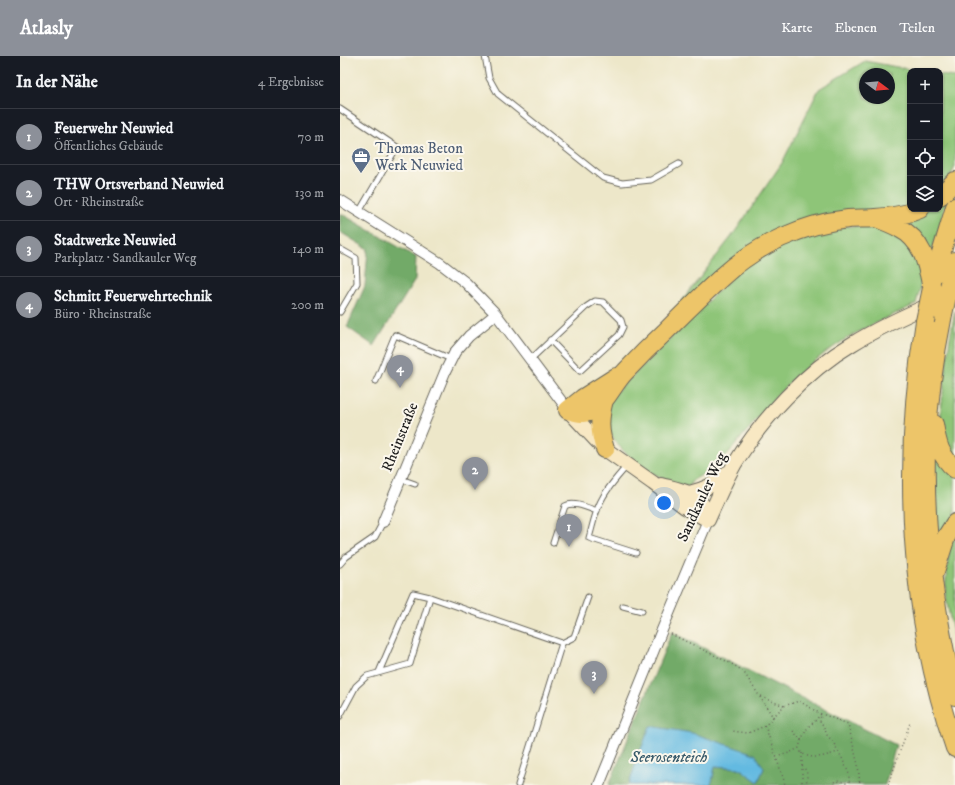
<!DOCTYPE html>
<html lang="de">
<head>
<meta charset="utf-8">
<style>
  body { margin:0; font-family:"IM FELL DW Pica",serif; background:#20242c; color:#f1f3f6 }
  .controls { position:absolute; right:12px; top:12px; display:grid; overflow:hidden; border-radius:8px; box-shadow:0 1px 3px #0004 }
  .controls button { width:36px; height:36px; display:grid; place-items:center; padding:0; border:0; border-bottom:1px solid #363941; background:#171b24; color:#f1f3f6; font:20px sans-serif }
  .compass { position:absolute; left:519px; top:12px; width:36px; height:36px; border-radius:50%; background:#171b24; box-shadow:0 1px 3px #0004; rotate:106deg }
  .you { position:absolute; left:324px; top:447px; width:14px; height:14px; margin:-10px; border:3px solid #fff; border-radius:50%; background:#1a73e8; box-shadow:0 0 0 6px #1a73e833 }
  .badge { display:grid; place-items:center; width:26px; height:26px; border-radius:50%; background:#8c9099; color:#fff; font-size:13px; font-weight:700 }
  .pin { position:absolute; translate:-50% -33px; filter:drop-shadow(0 1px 2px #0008) }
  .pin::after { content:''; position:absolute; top:21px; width:14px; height:12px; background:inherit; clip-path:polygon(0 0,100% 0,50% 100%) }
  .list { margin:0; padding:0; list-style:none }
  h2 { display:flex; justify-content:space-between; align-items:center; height:52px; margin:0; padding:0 16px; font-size:17px }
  h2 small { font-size:13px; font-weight:400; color:#9ea1a6 }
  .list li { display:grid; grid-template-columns:26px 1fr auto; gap:12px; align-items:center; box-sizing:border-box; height:56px; padding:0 16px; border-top:1px solid #363941 }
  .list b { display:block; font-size:15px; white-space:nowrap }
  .list p { margin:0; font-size:13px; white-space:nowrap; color:#9ea1a6 }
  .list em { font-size:13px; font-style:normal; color:#9ea1a6 }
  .icon { flex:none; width:22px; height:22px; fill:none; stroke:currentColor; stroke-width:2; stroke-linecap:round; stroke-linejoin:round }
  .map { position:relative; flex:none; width:615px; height:729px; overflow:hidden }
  header { display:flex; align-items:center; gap:24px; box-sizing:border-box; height:56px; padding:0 20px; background:#8c9099; color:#fff }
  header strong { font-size:19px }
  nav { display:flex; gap:22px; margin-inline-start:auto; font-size:14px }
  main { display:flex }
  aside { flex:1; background:#171b24 }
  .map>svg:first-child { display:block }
  .green { fill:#8ec578; stroke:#55704a; fill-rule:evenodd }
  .forest { fill:#72aa68; stroke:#476342 }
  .water { fill:#64bae1; stroke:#406b7e }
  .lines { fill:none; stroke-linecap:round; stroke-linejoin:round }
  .lane-casing { stroke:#656359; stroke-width:7 }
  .street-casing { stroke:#656359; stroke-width:12 }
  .secondary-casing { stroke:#656359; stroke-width:16 }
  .highway-casing { stroke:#656359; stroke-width:20 }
  .path { stroke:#656359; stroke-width:1.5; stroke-dasharray:1 3; stroke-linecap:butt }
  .lane { stroke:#fff; stroke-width:5 }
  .street { stroke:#fff; stroke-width:10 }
  .secondary { stroke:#f8e8c3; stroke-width:14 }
  .highway { stroke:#edc569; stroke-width:18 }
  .highway-bridge-casing { stroke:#656359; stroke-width:20; stroke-linecap:butt }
  .highway-bridge { stroke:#edc569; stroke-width:18 }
  .labels { text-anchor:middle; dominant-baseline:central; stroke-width:4; stroke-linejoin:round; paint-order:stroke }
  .service-label { font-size:15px; fill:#4e5e75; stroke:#fbf7ec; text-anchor:start }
  .street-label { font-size:15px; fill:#1c1c1c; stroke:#fbf7ec }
  .water-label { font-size:16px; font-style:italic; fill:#395b6b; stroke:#fbf7ec }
</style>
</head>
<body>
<header>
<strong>Atlasly</strong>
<nav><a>Karte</a><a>Ebenen</a><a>Teilen</a></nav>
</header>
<main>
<aside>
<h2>In der Nähe<small>4 Ergebnisse</small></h2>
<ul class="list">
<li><span class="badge">1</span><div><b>Feuerwehr Neuwied</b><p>Öffentliches Gebäude</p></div><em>70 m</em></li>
<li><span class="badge">2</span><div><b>THW Ortsverband Neuwied</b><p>Ort · Rheinstraße</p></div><em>130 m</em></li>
<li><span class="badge">3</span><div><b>Stadtwerke Neuwied</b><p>Parkplatz · Sandkauler Weg</p></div><em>140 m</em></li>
<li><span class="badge">4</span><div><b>Schmitt Feuerwehrtechnik</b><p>Büro · Rheinstraße</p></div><em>200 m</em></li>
</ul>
</aside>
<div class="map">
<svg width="615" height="729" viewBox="0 0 615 729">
  <rect width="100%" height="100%" fill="#fbf7ec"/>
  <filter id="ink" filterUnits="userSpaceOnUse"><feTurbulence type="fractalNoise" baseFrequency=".025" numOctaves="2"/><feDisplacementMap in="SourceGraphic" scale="8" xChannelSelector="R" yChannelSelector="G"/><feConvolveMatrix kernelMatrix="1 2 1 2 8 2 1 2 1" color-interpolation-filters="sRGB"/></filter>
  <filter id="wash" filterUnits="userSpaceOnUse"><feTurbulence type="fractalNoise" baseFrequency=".012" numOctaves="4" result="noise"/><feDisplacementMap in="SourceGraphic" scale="16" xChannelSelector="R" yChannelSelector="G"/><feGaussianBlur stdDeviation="0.9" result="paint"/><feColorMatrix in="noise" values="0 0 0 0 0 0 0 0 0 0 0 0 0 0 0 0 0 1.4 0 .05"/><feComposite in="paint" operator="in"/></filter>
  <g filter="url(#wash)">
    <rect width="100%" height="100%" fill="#ede7c9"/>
    <!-- green -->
    <path class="green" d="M525,5L578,15H570V152L469,166L328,263L392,180L442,107L479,33ZM525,18H549V42H525Z
      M600,19L615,21V111L612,117L600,134Z
      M610,135L590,202L554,163L587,153H600V144Z
      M502,170L542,171L571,188L583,218L576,248L544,263L510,280L485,297L457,319L433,344L380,407L352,425L349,431L334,428L310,416L294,406L280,391L267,374L268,344L400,213L444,187Z
      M615,255V406L600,373L601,355L605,318L610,282Z
      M595,393L615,417V460L598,491Z
      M615,482V586L605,537L607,511L611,486Z"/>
    <!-- forest -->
    <path class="forest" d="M0,157L76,201L75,224L34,290L7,271L25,230L28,193L0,176Z
      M332,576L556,689L545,729H369L372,726L375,710L399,712L418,726L424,712L296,706L289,729H269Z"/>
    <!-- water -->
    <path class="water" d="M310,670L352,677L415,698L424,712L418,726L399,712L375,710L372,726L369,729H289L296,706Z"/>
  </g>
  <g filter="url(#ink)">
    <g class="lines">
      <defs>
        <path id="lane" d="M145,0L149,22L158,38L263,122L282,127L311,124L339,108
          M0,53L57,91L19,156
          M0,193L16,202L17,227L0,256
          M190,304L246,251L255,245L263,246L281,264L283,271L279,279L240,315L210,284
          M36,325L55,279L111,303
          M287,410C278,420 268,431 262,443C255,455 253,469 249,482L296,497
          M61,423L75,428
          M213,487L225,450C234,445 248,452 257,455
          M0,508L6,501L35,481L43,466
          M90,541L222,587L234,581L248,541
          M283,550L302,555
          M0,660L16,630L27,620L70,608L90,541L73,537L39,616
          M178,729L222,587"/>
        <path id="street" d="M0,144L100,207L126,227L156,258L228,354
          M43,466L105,316L115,296L129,280L156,258
          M259,729L322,574L368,464"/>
        <path id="secondary" d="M228,354L255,383L265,393L313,427L345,451L368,464
          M321,429C336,433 358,436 364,452C366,456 367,460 368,464
          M349,437C364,434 376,428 387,417
          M368,464C376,446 384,427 394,409C421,364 466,315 512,288C538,272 566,259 594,247"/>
        <path id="highway" d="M600,140L615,125
          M536,162C544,165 552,168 559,172C583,184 587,208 592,232
          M610,227L615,205
          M593,229L601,198L615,151
          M603,258C594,302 588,348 586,393C584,476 595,560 615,640
          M585,265C562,406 568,557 615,692
          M264,344C259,363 259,375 265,393
          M228,354C236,356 244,359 252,355C267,346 273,328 285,316C298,302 312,288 326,275C345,256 363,238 383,220C417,189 462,168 508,163C517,162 526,163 535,162C548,161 569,158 580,153
          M228,354L243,342L276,321
          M594,368C597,387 600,400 615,413
          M595,515L606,481L615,467"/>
      </defs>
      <!-- lane casing -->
      <use href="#lane" class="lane-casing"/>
      <!-- street casing -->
      <use href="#street" class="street-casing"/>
      <!-- secondary casing -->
      <use href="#secondary" class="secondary-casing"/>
      <!-- highway casing -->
      <use href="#highway" class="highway-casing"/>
      <!-- path -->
      <path class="path" d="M331,578L392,608L403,615L433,661L425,670L408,677L392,675
        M421,640C429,645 435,646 444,650
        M433,661L444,650L459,645L479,657L508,668L518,709L520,729
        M425,670L443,721L445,729
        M453,675L461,684L468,671L475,665L481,658L480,666L483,669L487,679L493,686L502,702L509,718V729
        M461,684L459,692C459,693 461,697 462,697C472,705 488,699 498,696
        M462,697V729
        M436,701L449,697L459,692
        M462,710C469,716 467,721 466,729
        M494,729L493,726L499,725L509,728
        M548,729L570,667"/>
      <!-- lane -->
      <use href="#lane" class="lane"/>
      <!-- street -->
      <use href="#street" class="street"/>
      <!-- secondary -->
      <use href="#secondary" class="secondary"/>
      <!-- highway -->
      <use href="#highway" class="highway"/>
      <defs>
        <path id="highway-bridge" d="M603,258L610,227
          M585,265L592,232"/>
      </defs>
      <!-- highway-bridge casing -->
      <use href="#highway-bridge" class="highway-bridge-casing"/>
      <!-- highway-bridge -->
      <use href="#highway-bridge" class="highway-bridge"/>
    </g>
  </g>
  <!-- icons -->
  <defs>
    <symbol id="office-pin" viewBox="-11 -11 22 30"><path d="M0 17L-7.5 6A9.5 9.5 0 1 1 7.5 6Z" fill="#5c6f8a" stroke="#fbf7ec"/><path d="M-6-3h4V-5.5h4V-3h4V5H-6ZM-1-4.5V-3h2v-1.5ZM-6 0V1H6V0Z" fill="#fff"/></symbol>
  </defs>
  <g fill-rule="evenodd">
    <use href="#office-pin" x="10" y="90" width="22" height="30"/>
  </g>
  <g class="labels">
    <!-- service labels -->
    <g class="service-label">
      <text x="35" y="92">Thomas Beton<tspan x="35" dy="17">Werk Neuwied</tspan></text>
    </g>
    <!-- street labels -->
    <g class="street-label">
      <text transform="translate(60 381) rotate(-68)">Rheinstraße</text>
      <text transform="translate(362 441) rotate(-65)">Sandkauler Weg</text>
    </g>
    <!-- water labels -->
    <g class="water-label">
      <text x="329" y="701">Seerosenteich</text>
    </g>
  </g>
</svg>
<div class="controls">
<button>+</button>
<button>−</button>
<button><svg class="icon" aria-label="locate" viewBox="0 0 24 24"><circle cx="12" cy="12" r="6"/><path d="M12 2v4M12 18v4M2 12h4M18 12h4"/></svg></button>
<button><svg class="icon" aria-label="layers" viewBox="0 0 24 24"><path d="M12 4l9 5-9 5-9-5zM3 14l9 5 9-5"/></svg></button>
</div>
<svg class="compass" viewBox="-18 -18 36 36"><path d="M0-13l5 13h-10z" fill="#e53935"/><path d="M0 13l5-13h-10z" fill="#9ea1a6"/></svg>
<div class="you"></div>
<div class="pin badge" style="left:229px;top:491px">1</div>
<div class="pin badge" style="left:135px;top:434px">2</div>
<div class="pin badge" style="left:254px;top:638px">3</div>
<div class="pin badge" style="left:60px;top:332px">4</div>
</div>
</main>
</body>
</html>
